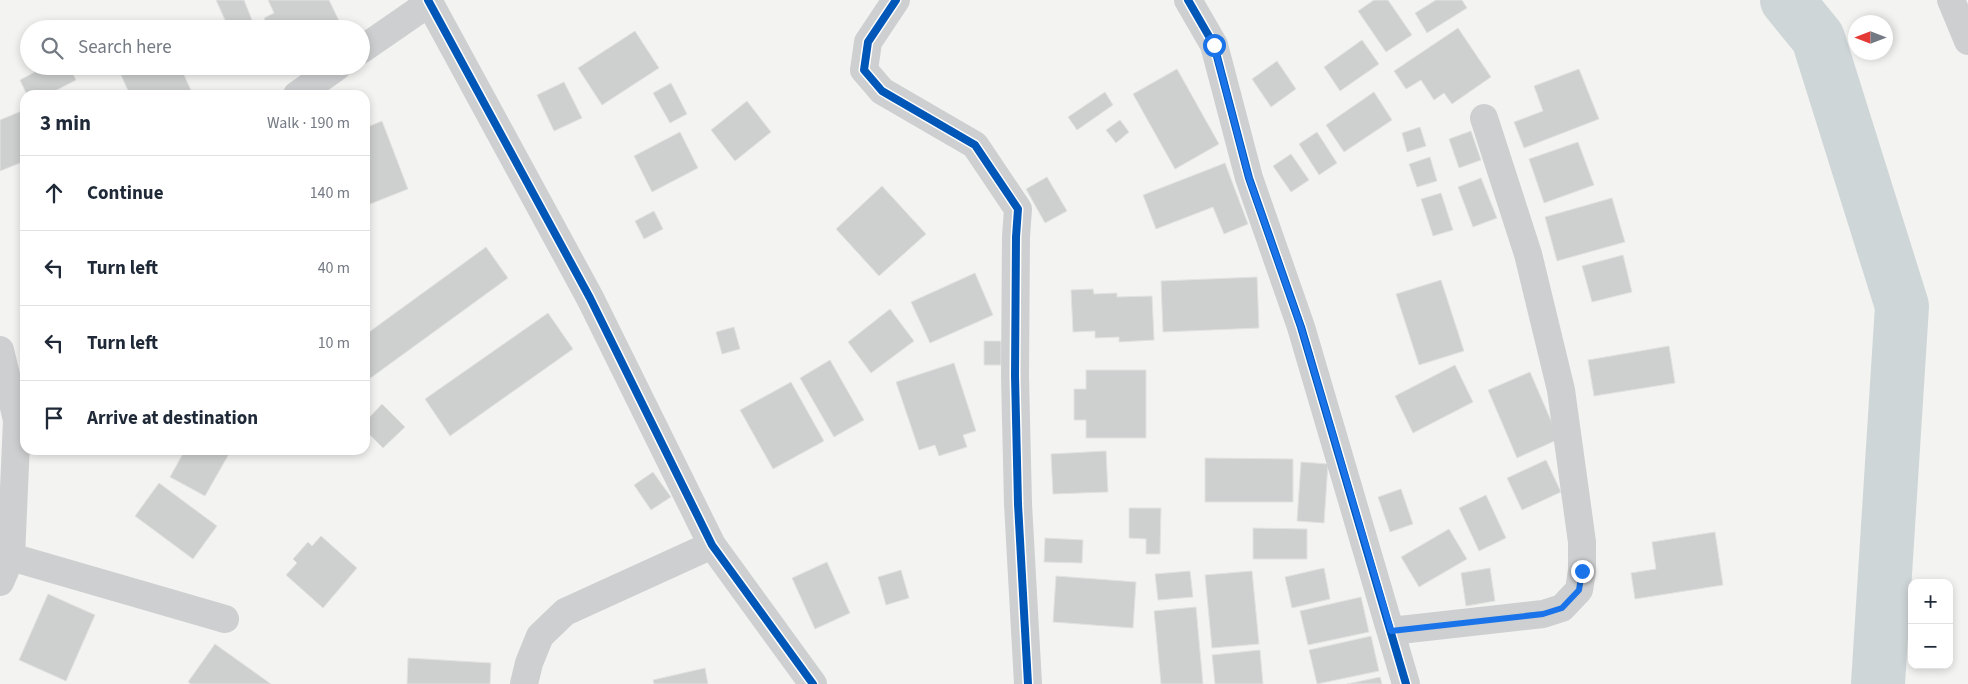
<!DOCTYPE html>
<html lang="en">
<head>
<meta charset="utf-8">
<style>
  body { margin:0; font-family:"Source Sans 3",sans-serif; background:#f6f6f7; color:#1f2937 }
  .controls { position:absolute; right:15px; bottom:15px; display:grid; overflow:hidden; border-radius:10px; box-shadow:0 2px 8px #0003 }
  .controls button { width:45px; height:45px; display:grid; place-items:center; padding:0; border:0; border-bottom:1px solid #e0e1e3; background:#fff; color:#1f2937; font:25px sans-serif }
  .compass { position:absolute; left:1848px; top:15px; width:45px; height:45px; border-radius:50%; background:#fff; box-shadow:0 2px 8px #0003; rotate:270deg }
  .stop { position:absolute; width:15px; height:15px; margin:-11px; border:4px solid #1a73e8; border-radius:50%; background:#fff }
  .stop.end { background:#1a73e8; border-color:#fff; box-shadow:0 1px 5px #0008 }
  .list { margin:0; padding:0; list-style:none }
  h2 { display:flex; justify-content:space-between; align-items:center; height:65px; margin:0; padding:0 20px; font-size:21px }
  h2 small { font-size:16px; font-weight:400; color:#747a83 }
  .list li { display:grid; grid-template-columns:32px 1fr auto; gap:15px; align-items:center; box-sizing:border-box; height:75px; padding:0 20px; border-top:1px solid #e0e1e3 }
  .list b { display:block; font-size:19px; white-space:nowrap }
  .list em { font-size:16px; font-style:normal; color:#747a83 }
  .icon { flex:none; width:28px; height:28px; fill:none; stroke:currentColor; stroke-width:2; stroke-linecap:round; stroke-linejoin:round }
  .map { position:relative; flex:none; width:1968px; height:684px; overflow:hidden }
  .search { position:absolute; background:#fff; box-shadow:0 2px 8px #0003; left:20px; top:20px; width:350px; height:55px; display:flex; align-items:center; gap:12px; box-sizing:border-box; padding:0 18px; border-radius:28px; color:#747a83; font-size:19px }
  .panel { position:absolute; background:#fff; box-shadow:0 2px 8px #0003; left:20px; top:90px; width:350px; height:365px; border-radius:15px }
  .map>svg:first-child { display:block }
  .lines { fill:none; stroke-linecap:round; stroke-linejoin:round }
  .river { stroke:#cfd6d8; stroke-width:54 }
  .building { fill:#ced0d0; stroke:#e2e2e1 }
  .minor { stroke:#cecfd0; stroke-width:28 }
  .cycleway-casing { stroke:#fff; stroke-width:11 }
  .cycleway { stroke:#0057b8; stroke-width:8 }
  .route { stroke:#1a73e8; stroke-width:6 }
</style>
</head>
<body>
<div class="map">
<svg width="1968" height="684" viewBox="0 0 1968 684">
  <rect width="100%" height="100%" fill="#f3f3f1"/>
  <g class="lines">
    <!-- river -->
    <path class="river" d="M1787,0L1818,38L1902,306L1878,684"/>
  </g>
  <!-- building -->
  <path class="building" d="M216,0H244L252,20L229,29Z
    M268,0H329L343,29H269L264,18L274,13Z
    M1374,0H1388L1412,35L1386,52L1358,11Z
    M1436,0H1462L1467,8L1427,33L1415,13Z
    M1458,28L1491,77L1452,104L1444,93L1434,100L1421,80L1406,89L1394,71Z
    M635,31L659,68L602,105L578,68Z
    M1362,40L1379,64L1340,91L1324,67Z
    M1277,61L1296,89L1271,107L1252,79Z
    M46,66H69L76,80L47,95H27L20,80Z
    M117,66H180L193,95H130Z
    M1177,69L1219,144L1175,169L1133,94Z
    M1579,69L1599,119L1524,148L1514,122L1543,111L1534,86Z
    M564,82L582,118L554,131L537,95Z
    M671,83L687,114L670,123L653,93Z
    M1105,92L1113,105L1077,130L1068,117Z
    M1374,92L1392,120L1344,152L1326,125Z
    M747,101L771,132L735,161L711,130Z
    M24,110L25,161L0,171V120Z
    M1120,120L1129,132L1116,143L1106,130Z
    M382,121L408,189L365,206V128Z
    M1420,127L1426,146L1407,152L1402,133Z
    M1471,131L1481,160L1459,168L1449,139Z
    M680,132L698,168L652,192L634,156Z
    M1317,132L1337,163L1319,175L1299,144Z
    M1578,142L1594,185L1544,203L1529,159Z
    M1291,154L1309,180L1291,192L1273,166Z
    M1430,157L1437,181L1417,187L1409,164Z
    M1225,163L1248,224L1224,234L1213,207L1156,229L1143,195Z
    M1047,177L1067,211L1045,223L1026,189Z
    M1481,178L1497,218L1473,227L1458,187Z
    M882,186L926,234L879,276L836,229Z
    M1441,193L1453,230L1433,236L1421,199Z
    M1612,198L1625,242L1557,261L1545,217Z
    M654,211L663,229L644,239L635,221Z
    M486,247L508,278L365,382V335Z
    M1623,255L1632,292L1592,302L1582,266Z
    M975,273L993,315L930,343L911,302Z
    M1257,277L1259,328L1163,332L1161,281Z
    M1441,280L1464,351L1419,365L1396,294Z
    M1093,289L1094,294L1117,293V297L1152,296L1154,340L1119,342V337L1095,338V331L1073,332L1071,290Z
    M890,309L914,341L871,373L848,342Z
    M548,313L573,349L450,436L425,399Z
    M734,327L740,349L722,354L716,332Z
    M984,341H1001V365H984Z
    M1669,346L1675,383L1594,396L1588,360Z
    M830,360L864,420L834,437L800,378Z
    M954,363L976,431L963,435L967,447L939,456L935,445L919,450L896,382Z
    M1455,365L1473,402L1413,433L1395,396Z
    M1086,370H1146V438H1086V420H1074V389H1086Z
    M1530,372L1559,439L1517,458L1488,390Z
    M791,382L824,441L773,469L740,410Z
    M382,404L405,427L383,448L365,430V422Z
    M185,450H227L230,452L205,496L170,477Z
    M1106,451L1108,492L1053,494L1051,454Z
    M1205,458L1293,459V502H1205Z
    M1546,460L1561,492L1522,510L1507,478Z
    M1301,462L1328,464L1324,523L1297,521Z
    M653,472L671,497L651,510L634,485Z
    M159,483L217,526L193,559L135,516Z
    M1401,489L1413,524L1390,532L1378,497Z
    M1486,495L1506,538L1479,551L1459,508Z
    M1129,508H1161L1160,554H1146V539L1129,538Z
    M1253,528L1307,529V559H1253Z
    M1449,529L1467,559L1419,587L1401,557Z
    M1715,532L1723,585L1635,599L1631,573L1656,569L1652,542Z
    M321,536L357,568L323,608L286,575L297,563L293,559L308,542L312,546Z
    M1045,538L1083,540L1082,563L1044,562Z
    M827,562L850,613L815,629L792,578Z
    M1324,568L1330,599L1292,608L1285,577Z
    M1490,568L1495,601L1466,606L1461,573Z
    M901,570L909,598L886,605L878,577Z
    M1190,571L1193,597L1158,600L1155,574Z
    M1252,571L1259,644L1212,648L1205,575Z
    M1056,576L1136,582L1133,628L1053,622Z
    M48,594L95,615L66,681L19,660Z
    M1361,597L1369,632L1308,645L1300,611Z
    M1196,607L1203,684H1161L1154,611Z
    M1371,636L1379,671L1317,684L1309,650Z
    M215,644L271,684H191L188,682Z
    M1260,650L1263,684H1215L1212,655Z
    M408,658L491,663L490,684H407Z
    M705,668L708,684H654L653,680Z
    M1380,677L1382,684H1347Z"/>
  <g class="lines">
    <!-- minor -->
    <path class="minor" d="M428,0L590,298L712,545L813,684
      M896,0L868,42L864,70L882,91L975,145L1018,209L1016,237L1015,376L1018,504L1028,684
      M1188,0L1214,45L1249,178L1301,327L1406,684
      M1951,0L1968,41
      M361,50L429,3
      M297,95L338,66
      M0,350L17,420L11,557L0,582
      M11,557L225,619
      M1391,631L1543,614L1562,608L1579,590L1582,571V542L1561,390L1528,254L1484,118
      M524,684L529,663L540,636L565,612L712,545"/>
    <defs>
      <path id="cycleway" d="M428,0L590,298L712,545L813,684
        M896,0L868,42L864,70L882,91L975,145L1018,209L1016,237L1015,376L1018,504L1028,684
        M1188,0L1214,45L1249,178L1301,327L1406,684"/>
    </defs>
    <!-- cycleway casing -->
    <use href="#cycleway" class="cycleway-casing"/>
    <!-- cycleway -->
    <use href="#cycleway" class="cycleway"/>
  </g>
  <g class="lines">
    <!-- route -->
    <path class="route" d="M1214,45L1249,178L1301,327L1391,631L1543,614L1562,608L1579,590L1582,571"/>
  </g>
</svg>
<div class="controls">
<button>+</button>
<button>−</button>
</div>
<svg class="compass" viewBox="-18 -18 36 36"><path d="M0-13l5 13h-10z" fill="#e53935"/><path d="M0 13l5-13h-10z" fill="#747a83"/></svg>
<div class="stop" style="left:1214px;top:45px"></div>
<div class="stop end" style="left:1582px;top:571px"></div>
<div class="search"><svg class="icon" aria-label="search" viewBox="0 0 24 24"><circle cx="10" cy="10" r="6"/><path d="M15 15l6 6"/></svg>Search here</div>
<section class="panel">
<h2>3 min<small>Walk · 190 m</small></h2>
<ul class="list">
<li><svg class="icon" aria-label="ahead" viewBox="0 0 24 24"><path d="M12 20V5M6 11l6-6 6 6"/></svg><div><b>Continue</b></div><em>140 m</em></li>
<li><svg class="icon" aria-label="left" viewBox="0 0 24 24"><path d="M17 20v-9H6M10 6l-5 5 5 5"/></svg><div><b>Turn left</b></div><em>40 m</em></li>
<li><svg class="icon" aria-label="left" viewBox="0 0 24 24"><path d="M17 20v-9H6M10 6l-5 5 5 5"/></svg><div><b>Turn left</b></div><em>10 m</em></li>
<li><svg class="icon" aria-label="arrive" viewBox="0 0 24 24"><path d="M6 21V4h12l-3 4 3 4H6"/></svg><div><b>Arrive at destination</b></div></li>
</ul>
</section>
</div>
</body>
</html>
